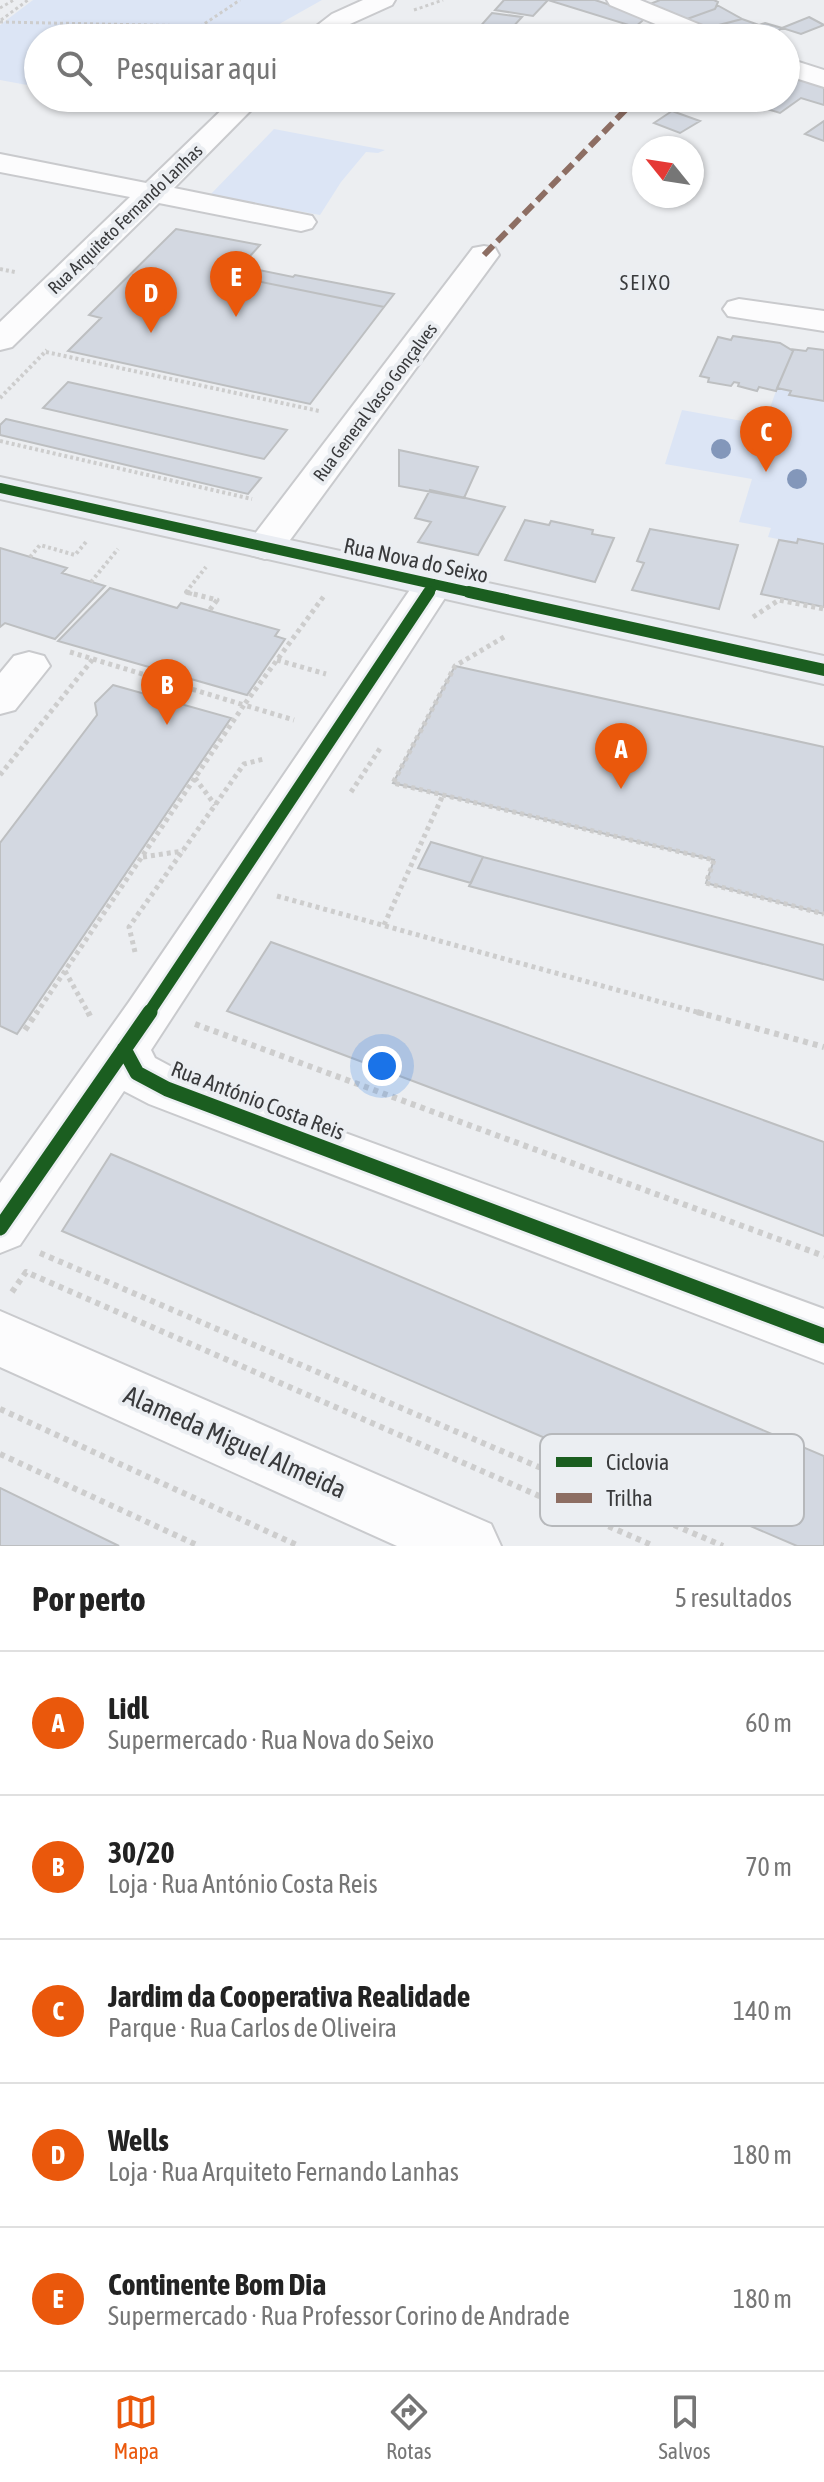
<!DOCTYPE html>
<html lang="pt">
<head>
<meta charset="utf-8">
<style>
  body { margin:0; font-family:"Asap Condensed",sans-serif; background:#f6f6f6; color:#222 }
  .compass { position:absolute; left:632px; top:136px; width:72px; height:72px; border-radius:50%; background:#fff; box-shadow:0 2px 6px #0004; rotate:300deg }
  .you { position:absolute; left:382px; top:1066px; width:28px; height:28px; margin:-20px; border:6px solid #fff; border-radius:50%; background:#1a73e8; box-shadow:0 0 0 12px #1a73e833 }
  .badge { display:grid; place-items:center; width:52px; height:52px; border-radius:50%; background:#ea580c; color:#fff; font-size:26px; font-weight:700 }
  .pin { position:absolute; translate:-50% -66px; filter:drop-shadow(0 2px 4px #0008) }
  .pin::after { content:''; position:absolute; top:42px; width:28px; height:24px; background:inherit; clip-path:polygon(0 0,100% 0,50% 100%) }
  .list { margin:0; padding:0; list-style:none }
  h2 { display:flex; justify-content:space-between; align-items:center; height:104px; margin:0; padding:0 32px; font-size:34px }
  h2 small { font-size:26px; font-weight:400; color:#767676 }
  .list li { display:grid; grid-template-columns:52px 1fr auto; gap:24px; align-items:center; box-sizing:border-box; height:144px; padding:0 32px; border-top:2px solid #e0e0e0 }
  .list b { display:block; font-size:30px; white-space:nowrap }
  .list p { margin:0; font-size:26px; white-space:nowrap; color:#767676 }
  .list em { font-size:26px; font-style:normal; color:#767676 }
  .icon { flex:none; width:44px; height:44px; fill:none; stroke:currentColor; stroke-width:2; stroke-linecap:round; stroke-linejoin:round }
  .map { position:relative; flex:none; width:824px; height:1546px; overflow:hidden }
  .search { position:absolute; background:#fff; box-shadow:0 2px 6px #0004; left:24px; right:24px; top:24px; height:88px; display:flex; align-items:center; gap:20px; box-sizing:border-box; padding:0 28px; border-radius:44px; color:#767676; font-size:30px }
  .sheet { height:824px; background:#fff }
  nav { display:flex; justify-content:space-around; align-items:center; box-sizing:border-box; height:112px; border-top:2px solid #e0e0e0; background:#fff; font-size:22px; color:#767676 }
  nav a { display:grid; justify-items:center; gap:4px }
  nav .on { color:#ea580c }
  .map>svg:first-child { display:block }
  .green { fill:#dce5f5 }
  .building { fill:#d3d8e1; stroke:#bdbfc1; stroke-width:2 }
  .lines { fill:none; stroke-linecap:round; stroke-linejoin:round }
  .minor-casing { stroke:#c9cacd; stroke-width:4 }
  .major-casing { stroke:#c9cacc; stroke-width:4 }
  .path-far3 { stroke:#cdcdcd; stroke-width:3; stroke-dasharray:3 3; stroke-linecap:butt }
  .path-far2 { stroke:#cdcdcd; stroke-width:4; stroke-dasharray:3 3; stroke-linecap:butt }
  .path-far1 { stroke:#cdcdcd; stroke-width:5; stroke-dasharray:4 4; stroke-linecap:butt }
  .path { stroke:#cdcdcd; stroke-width:6; stroke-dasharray:5 5; stroke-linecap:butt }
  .minor { fill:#fcfcfd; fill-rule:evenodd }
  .major { fill:#eaedf3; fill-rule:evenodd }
  .quiet { stroke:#8d6e63; stroke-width:6; stroke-dasharray:13 6; stroke-linecap:butt }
  .cycleway-far2-casing { stroke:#ebeef2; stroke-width:14 }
  .cycleway-far1-casing { stroke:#ebeef2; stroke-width:17 }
  .cycleway-casing { stroke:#ebeef2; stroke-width:20 }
  .cycleway-far2 { stroke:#1b5e20; stroke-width:10 }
  .cycleway-far1 { stroke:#1b5e20; stroke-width:12 }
  .cycleway { stroke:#1b5e20; stroke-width:15 }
  .tree { fill:#8397ba }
  .labels { text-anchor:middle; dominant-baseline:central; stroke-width:8; stroke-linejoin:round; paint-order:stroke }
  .far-street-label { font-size:18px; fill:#393a3c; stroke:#ebeef2 }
  .far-neighbourhood-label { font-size:20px; letter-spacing:2px; fill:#393a3c; stroke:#ebeef2 }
  .street-label { font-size:22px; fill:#393a3c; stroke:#ebeef2 }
  .near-street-label { font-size:26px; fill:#393a3c; stroke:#ebeef2 }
  .key { fill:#ebeef2; stroke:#b6b8bb; stroke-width:2 }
  .key-label { font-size:22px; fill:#393a3c }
</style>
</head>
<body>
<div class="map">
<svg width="824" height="1546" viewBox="0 0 824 1546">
  <rect width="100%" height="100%" fill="#eceef1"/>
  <!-- green -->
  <path class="green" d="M33,0H322L281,23L261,38H38V87L0,80V25Z
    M106,98H195L181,111Z
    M274,129L385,150L378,153L366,152L341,182L320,215L210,195Z
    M777,388L791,391L790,395L824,401V544L798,539L797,543L768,537L771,528L739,522L752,479L665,464L682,410L764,425Z"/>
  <!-- building -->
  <path class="building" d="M504,0H595L647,17L635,27L548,0L533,16L495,10Z
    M660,0H714L718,2L715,9L687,19L650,4Z
    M717,5L742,19L707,28L687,19L715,9Z
    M492,13L522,17L511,29L569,38H470Z
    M809,17L824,25L801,34L782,28Z
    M742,19L759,25L733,34L712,27Z
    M765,23L782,28L770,37L738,32Z
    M786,73L824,87V105L801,98L780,113L757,106L769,98H786Z
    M672,111L700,121L680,133L654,123Z
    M824,121V141L805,134Z
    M176,229L260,245L232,276L384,307L310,404L68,351L101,318L89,315Z
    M240,266L293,277L295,275L394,294L384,307L232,276Z
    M733,336L780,343L793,351L776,391L759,387L757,391L738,386L739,383L734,382L731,386L708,382L709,378L700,376L718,337L731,340Z
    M808,348L824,350V401L789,395L791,391L777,388L793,351L790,349L806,351Z
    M68,382L287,430L264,459L43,408Z
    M6,419L261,478L248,494L0,435V425Z
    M399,450L478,467L464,498L399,486Z
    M430,490L505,507L478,555L418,542L431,522L415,518Z
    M525,520L549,525L551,521L593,530L592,534L614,538L595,582L505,560Z
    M650,529L738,545L719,609L632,590L644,563L637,561Z
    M798,539L824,544V607L761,594L779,540L797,543Z
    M0,548L67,568L62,573L105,586L55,639L5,623L0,627Z
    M110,588L177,608L181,603L279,630L275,636L285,639L247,695L58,641Z
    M455,666L824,747V914L706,883L714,860L393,783Z
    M113,685L231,718L17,1034L0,1026V843L97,715L95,703Z
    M431,842L483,857L471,883L418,868Z
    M483,857L824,945V980L469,886Z
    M271,942L824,1142V1236L227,1011Z
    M111,1154L824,1456V1546H797L62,1231Z
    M0,1488L119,1546H0Z"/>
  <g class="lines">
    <defs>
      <path id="minor" d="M363,0H395L392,5L350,24L331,38H301L332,14Z
        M607,0H640L720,33L724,38H689L610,5Z
        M786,58L824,70V87L786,75Z
        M234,98H263L174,188L312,216L316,222L312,228L301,231L159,203L12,347L0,350V322L130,197L0,172V154L146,183Z
        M484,246L495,248L499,255L279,555L265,559L251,555L246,547L251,539L473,248Z
        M739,299L824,311V331L728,316L723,309L728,302Z
        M434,572L448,575L454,584L151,1050L155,1058L185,1074L824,1309V1363L149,1104L124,1091L20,1245L0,1253V1183L129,1002L420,575Z
        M29,652L44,656L50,666L15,710L0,714V673L14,656Z
        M0,1311L491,1524L501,1546H397L0,1367Z"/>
      <path id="major" d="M0,477L824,656V684L0,499Z"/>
    </defs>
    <!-- minor casing -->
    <use href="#minor" class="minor-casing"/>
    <!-- major casing -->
    <use href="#major" class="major-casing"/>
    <!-- path-far3 -->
    <path class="path-far3" d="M0,8L14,0
      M414,10L443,0
      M1,20L28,0
      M0,22L201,26
      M195,38L201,26L240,0
      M283,111L296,98"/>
    <!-- path-far2 -->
    <path class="path-far2" d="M0,269L15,272
      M46,352L319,411
      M0,398L47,350
      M0,441L252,499
      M30,557L40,545L75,555L86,542
      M91,582L118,549
      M192,594L186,592L206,567"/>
    <!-- path-far1 -->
    <path class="path-far1" d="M186,592L217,600L209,611
      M753,617L779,600L824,609
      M504,637L455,666L393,783L714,860L706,883L824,914
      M70,652L244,705L324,596
      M277,660L326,674
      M0,775L93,659
      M195,778L215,805
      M351,792L381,747
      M143,857L183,851
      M277,896L704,1014
      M384,925L443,795
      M135,952L129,927L244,764L264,759
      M65,971L89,1014
      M36,1014L244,705L294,720"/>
    <!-- path -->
    <path class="path" d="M88,1012L90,1016
      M697,1012L824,1047
      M195,1024L824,1256
      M25,1030L37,1012
      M40,1253L723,1546
      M12,1292L26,1272L654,1546
      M0,1409L299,1546
      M0,1454L199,1546"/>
    <!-- minor -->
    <use href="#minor" class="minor"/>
    <!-- major -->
    <use href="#major" class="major"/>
    <!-- quiet -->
    <path class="quiet" d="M696,38L703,35
      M484,255L637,98"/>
    <defs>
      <path id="cycleway-far2" d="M0,488L478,594
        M428,594L434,584"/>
      <path id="cycleway-far1" d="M469,592L824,670
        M148,1014L429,592"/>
      <path id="cycleway" d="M124,1049L137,1073L167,1089L824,1336
        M0,1228L150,1012"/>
    </defs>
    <!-- cycleway-far2 casing -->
    <use href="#cycleway-far2" class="cycleway-far2-casing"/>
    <!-- cycleway-far1 casing -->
    <use href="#cycleway-far1" class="cycleway-far1-casing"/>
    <!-- cycleway casing -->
    <use href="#cycleway" class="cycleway-casing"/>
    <!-- cycleway-far2 -->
    <use href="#cycleway-far2" class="cycleway-far2"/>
    <!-- cycleway-far1 -->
    <use href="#cycleway-far1" class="cycleway-far1"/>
    <!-- cycleway -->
    <use href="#cycleway" class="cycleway"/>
  </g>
  <!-- trees -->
  <g class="tree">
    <circle cx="721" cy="449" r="10"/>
    <circle cx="797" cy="479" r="10"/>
  </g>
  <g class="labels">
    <!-- far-street labels -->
    <g class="far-street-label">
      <text transform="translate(125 219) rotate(-44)">Rua Arquiteto Fernando Lanhas</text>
      <text transform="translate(375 402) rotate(-53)">Rua General Vasco Gonçalves</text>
    </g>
    <!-- far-neighbourhood labels -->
    <g class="far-neighbourhood-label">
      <text x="646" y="282">SEIXO</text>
    </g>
    <!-- street labels -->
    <g class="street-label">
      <text transform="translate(416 560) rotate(12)">Rua Nova do Seixo</text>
      <text transform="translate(258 1100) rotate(21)">Rua António Costa Reis</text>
    </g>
    <!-- near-street labels -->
    <g class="near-street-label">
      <text transform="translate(235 1442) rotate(24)">Alameda Miguel Almeida</text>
    </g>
  </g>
  <!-- legend -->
  <rect x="540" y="1434" width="264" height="92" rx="12" class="key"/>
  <rect x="556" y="1457" width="36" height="10" fill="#1b5e20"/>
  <rect x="556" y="1493" width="36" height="10" fill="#8d6e63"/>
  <g class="key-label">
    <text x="606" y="1470">Ciclovia</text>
    <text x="606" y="1506">Trilha</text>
  </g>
</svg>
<svg class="compass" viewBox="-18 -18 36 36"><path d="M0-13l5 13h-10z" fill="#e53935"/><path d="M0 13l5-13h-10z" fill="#767676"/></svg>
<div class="you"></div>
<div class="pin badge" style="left:621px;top:789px">A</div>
<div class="pin badge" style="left:167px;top:725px">B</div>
<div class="pin badge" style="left:766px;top:472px">C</div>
<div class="pin badge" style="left:151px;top:333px">D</div>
<div class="pin badge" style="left:236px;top:317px">E</div>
<div class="search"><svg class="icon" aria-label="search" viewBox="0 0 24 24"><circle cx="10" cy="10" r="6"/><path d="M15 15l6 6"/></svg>Pesquisar aqui</div>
</div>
<section class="sheet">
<h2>Por perto<small>5 resultados</small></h2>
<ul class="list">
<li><span class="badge">A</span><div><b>Lidl</b><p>Supermercado · Rua Nova do Seixo</p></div><em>60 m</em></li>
<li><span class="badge">B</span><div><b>30/20</b><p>Loja · Rua António Costa Reis</p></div><em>70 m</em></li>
<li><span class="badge">C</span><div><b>Jardim da Cooperativa Realidade</b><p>Parque · Rua Carlos de Oliveira</p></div><em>140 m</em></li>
<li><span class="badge">D</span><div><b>Wells</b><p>Loja · Rua Arquiteto Fernando Lanhas</p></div><em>180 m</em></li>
<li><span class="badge">E</span><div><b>Continente Bom Dia</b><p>Supermercado · Rua Professor Corino de Andrade</p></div><em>180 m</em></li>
</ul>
</section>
<nav>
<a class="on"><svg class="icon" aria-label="map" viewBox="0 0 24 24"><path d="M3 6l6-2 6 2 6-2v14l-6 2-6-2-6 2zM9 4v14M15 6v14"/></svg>Mapa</a>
<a><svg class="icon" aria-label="directions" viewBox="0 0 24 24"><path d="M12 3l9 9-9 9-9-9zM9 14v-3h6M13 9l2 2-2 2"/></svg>Rotas</a>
<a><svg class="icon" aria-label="saved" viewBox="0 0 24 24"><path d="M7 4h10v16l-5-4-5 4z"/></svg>Salvos</a>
</nav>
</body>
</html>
